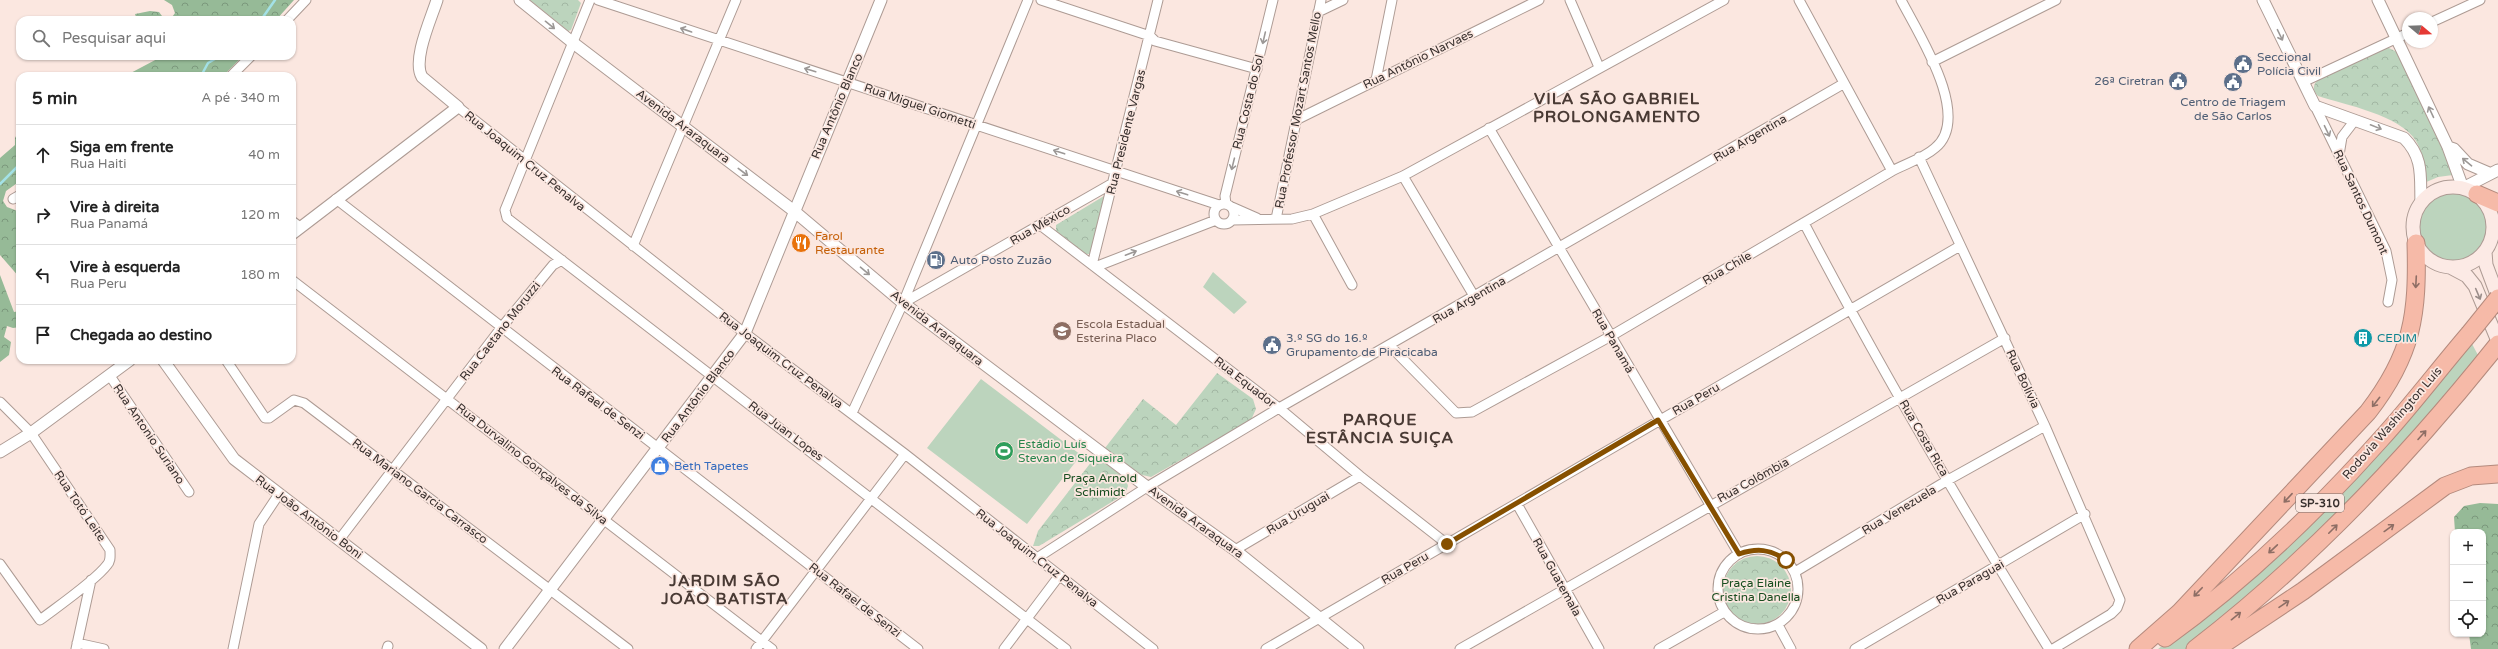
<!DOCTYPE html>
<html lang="pt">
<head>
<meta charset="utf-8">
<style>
  body { margin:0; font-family:"Varela Round",sans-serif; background:#f2f2f2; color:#222 }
  .controls { position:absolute; right:12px; bottom:12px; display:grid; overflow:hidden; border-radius:8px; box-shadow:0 1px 3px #0004 }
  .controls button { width:36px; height:36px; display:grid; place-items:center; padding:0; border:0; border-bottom:1px solid #e0e0e0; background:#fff; color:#222; font:20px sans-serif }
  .compass { position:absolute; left:2402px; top:12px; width:36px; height:36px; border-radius:50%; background:#fff; box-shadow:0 1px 3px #0004; rotate:109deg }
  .stop { position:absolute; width:12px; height:12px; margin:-9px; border:3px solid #865000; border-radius:50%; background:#fff }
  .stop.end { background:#865000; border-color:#fff; box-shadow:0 1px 4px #0008 }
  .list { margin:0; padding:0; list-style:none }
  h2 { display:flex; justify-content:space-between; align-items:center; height:52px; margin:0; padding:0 16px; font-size:17px }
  h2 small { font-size:13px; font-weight:400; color:#767676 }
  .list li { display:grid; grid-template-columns:26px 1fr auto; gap:12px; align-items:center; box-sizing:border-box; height:60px; padding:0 16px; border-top:1px solid #e0e0e0 }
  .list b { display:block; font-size:15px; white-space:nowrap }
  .list p { margin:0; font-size:13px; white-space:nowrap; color:#767676 }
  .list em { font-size:13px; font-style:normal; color:#767676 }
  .icon { flex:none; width:22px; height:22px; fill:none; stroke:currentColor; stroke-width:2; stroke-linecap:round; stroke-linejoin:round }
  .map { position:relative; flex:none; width:2498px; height:649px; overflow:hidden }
  .search { position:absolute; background:#fff; box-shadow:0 1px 3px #0004; left:16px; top:16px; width:280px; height:44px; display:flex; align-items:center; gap:10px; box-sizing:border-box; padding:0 14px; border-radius:12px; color:#767676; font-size:15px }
  .panel { position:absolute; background:#fff; box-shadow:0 1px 3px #0004; left:16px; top:72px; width:280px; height:292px; border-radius:12px }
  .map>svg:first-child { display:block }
  .grass { fill:#bcd4bd }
  .forest { fill:url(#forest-crowns) }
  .park { fill:url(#park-crowns) }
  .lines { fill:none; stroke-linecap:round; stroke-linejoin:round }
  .stream { stroke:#a3e1e6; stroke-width:2.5 }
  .minor-casing { stroke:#ad9b94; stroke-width:11 }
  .tertiary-casing { stroke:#ad9b94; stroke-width:13 }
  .secondary-casing { stroke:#ad9b94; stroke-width:15 }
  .motorway-casing { stroke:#b48a7d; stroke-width:19 }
  .minor { stroke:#fff; stroke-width:9 }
  .tertiary { stroke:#fff; stroke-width:11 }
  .secondary { stroke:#fceae5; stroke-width:13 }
  .motorway { stroke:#f6baa8; stroke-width:17 }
  .motorway-bridge-casing { stroke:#b48a7d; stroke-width:19; stroke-linecap:butt }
  .motorway-bridge { stroke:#f6baa8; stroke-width:17 }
  .oneway { stroke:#9c9896 }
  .oneway2 { stroke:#8e6e65 }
  .oneway3 { stroke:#9a8d8a }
  .route { stroke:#865000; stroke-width:5 }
  .labels { text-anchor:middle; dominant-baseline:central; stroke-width:3.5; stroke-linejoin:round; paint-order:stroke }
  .shield { fill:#fbe7e0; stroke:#726763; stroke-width:1 }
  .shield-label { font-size:11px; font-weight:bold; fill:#38302e }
  .service-label { font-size:12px; fill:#4e5e75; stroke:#fbe7e0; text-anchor:start }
  .street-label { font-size:12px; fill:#38302e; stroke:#fbe7e0 }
  .food-label { font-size:12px; fill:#c56008; stroke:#fbe7e0; text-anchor:start }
  .education-label { font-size:12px; fill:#785e54; stroke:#fbe7e0; text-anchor:start }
  .culture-label { font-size:12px; fill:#0d838f; stroke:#fbe7e0; text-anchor:start }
  .leisure-label { font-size:12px; fill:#27864d; stroke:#fbe7e0; text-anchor:start }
  .shop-label { font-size:12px; fill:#366cbe; stroke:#fbe7e0; text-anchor:start }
  .park-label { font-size:12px; fill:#174d1f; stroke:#fbe7e0 }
  .district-label { font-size:16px; font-weight:bold; letter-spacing:1px; fill:#493a34; stroke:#fbe7e0 }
</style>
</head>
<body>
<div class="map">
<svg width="2498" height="649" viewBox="0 0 2498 649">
  <defs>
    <pattern id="forest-crowns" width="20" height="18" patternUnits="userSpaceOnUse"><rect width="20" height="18" fill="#96ba97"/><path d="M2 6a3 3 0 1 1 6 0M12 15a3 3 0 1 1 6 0" fill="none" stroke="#7b987c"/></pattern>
    <pattern id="park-crowns" width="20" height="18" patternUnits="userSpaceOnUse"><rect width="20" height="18" fill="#bcd4bd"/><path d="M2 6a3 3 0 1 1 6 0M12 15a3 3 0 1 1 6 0" fill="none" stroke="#a2b6a3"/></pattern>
  </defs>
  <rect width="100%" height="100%" fill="#fbe7e0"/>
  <!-- grass -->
  <path class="grass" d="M2418 228a35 35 0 1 1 70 0a35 35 0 1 1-70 0Z
    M1213,272L1247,302L1234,314L1203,287Z
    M2471,342L2479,357L2386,468L2223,621L2186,649H2158L2212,609Z
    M981,379L1081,455L1027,524L927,448Z"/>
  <!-- forest -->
  <path class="forest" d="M164,0H294L276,20H170L175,13L172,5Z
    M150,11L159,12L165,20H137L135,14Z
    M158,56H243L223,76H125L159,58Z
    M20,128V181L6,191L3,201L7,207L15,210L20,214V278L0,255V158L15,145V138Z
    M0,275L14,312L20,311V327L13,328L7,326L4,337L11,342L9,355L0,362Z
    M2480,503L2498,504V649H2471L2469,634H2483V532H2455L2454,517L2464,506Z"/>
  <!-- park -->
  <path class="park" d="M530,0H578L581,3L571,30L568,31Z
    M2387,47L2397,52L2439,140L2453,175L2438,177L2424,183C2424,169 2424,154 2416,141C2400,115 2346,105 2318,96C2313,91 2312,85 2318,80Z
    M1104,196L1090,254H1086L1056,231V225Z
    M1217,373L1253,399L1256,409L1251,420L1151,477L1138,474L1105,448L1143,399L1176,425Z
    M1099,458L1126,479L1128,486L1125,494L1039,546H1033L1038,531L1092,461Z
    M1723 590a34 34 0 1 1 68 0a34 34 0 1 1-68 0Z"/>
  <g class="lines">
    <!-- stream -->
    <path class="stream" d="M261,20L275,0
      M201,76L208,63L220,56
      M0,184L20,164"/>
    <defs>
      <path id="minor" d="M590,0L505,210L507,218L1066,649
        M598,0L1219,205
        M1041,0L1150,36L1155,41L1257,69
        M1570,0L1599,67
        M1799,0L1892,171
        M1318,12L1343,0
        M287,20L306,0
        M2432,22L2480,0
        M1932,62L2056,0
        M231,76L251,56
        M1376,80L1392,0
        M2303,82L2408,33
        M2315,106L2386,251L2392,280L2388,302
        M458,107L738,328L905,454L1153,649
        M1298,119L1539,0
        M1489,128L1739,554
        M2339,155L2342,137L2355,120
        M1919,157L2045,426L2120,600L2117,608L2111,614L2053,649
        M1403,176L1474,296
        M13,199L20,195
        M336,199L918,649
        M1226,204L1225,196L1273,0
        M1214 214a10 10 0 1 1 20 0a10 10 0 1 1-20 0Z
        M1232,207L1257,218
        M1313,214L1352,285
        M1276,219L1321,0
        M1232,220L1292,219L1313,214L1403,176L1724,0
        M292,221L300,227
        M1804,223C1880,368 1963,510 2049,649
        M1040,225L1279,408L1360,476L1447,544
        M633,246L736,0
        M1092,265L1158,0
        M1095,267L1216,220
        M292,280L772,649
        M903,303L1113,183
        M1390,346L1456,413L1472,412L1611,336L1892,171C1905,164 1924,158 1935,148C1973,117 1918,33 1901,0
        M226,360L265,418H269L294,400L304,403L628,649
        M110,376L189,492
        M0,402L31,433L110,550C110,556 111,561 107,565C95,581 57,607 40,620L0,564
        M852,413L903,303L1028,0
        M1517,504L1599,649
        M339,540L501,328L553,265L562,260
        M1718 589a40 40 0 1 1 80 0a40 40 0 1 1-80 0Z
        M1235,550L1360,476
        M1037,558L1147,487L1279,408L1843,84
        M1795,572L1948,480L2045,426
        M1778,625L1791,649
        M77,643L104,649
        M76,649L91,580
        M233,649L259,524L279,494
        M387,649L388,646
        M756,649L905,454
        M1004,649L1059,576
        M1266,649L1960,246
        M1460,649L2005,338
        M1659,649L1724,612
        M1855,649L2085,514"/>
      <path id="tertiary" d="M520,0L572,42L794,211L903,303L1147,487L1235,550L1358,649
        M2263,0L2315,106L2404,138C2424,158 2420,177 2421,203
        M2378,0L2448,147L2463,188L2498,170
        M2448,147L2454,149L2468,164L2489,173
        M292,234L458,107L422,77C412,60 431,19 437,0
        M163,360L234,459L481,649
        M0,452L31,433L130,360
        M505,649L745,333L881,0"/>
      <path id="secondary" d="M2413 227a40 40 0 1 1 80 0a40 40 0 1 1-80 0Z
        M2485,252L2486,265L2498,297
        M2452,268L2467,276L2475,286L2498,341"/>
      <path id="motorway" d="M2477,194L2498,203
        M2165,638C2244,581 2316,512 2381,439C2412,405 2439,369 2469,334
        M2138,649L2179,613L2368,412C2413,354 2418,314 2416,243
        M2195,649C2309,561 2408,457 2498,344
        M2216,649L2303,591L2445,486L2471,476L2498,474"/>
    </defs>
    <!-- minor casing -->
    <use href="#minor" class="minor-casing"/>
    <!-- tertiary casing -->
    <use href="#tertiary" class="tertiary-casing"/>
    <!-- secondary casing -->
    <use href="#secondary" class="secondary-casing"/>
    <!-- motorway casing -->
    <use href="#motorway" class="motorway-casing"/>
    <!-- minor -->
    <use href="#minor" class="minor"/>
    <!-- tertiary -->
    <use href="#tertiary" class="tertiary"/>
    <!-- secondary -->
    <use href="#secondary" class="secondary"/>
    <!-- motorway -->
    <use href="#motorway" class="motorway"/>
    <defs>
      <path id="motorway-bridge" d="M2469,334L2498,298"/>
    </defs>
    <!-- motorway-bridge casing -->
    <use href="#motorway-bridge" class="motorway-bridge-casing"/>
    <!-- motorway-bridge -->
    <use href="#motorway-bridge" class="motorway-bridge"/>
  </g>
  <!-- one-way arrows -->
  <defs><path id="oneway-shaft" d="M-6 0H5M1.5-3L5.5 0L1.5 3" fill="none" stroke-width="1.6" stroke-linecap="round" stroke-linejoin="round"/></defs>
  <g class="oneway">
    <use href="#oneway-shaft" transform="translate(550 25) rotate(39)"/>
    <use href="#oneway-shaft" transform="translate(686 30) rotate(-161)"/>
    <use href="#oneway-shaft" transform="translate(2280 35) rotate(64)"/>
    <use href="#oneway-shaft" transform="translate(1264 38) rotate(103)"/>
    <use href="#oneway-shaft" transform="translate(810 70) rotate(-163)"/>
    <use href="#oneway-shaft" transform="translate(2431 112) rotate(-115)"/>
    <use href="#oneway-shaft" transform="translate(2376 127) rotate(22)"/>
    <use href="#oneway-shaft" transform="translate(2327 131) rotate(64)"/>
    <use href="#oneway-shaft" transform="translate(1059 152) rotate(-162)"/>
    <use href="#oneway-shaft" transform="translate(2467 162) rotate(-140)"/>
    <use href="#oneway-shaft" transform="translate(1233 164) rotate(104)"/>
    <use href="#oneway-shaft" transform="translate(743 172) rotate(37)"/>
    <use href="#oneway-shaft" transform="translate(1182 193) rotate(-162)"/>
    <use href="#oneway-shaft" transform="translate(1131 253) rotate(-21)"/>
    <use href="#oneway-shaft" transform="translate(865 271) rotate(40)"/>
  </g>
  <g class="oneway2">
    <use href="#oneway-shaft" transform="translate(2416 282) rotate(93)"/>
    <use href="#oneway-shaft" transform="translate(2376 402) rotate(128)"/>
    <use href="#oneway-shaft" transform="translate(2422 435) rotate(-48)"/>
    <use href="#oneway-shaft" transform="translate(2288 498) rotate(133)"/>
    <use href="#oneway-shaft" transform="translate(2389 528) rotate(-36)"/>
    <use href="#oneway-shaft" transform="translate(2333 529) rotate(-45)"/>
    <use href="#oneway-shaft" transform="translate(2273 549) rotate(137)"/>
    <use href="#oneway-shaft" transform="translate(2198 592) rotate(134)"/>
    <use href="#oneway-shaft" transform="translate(2284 604) rotate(-34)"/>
    <use href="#oneway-shaft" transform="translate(2236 616) rotate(-39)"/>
  </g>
  <use class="oneway3" href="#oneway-shaft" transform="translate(2478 294) rotate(67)"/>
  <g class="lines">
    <!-- route -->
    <path class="route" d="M1447,544L1658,420L1739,554C1757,548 1770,549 1786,560"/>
  </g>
  <!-- icons -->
  <defs>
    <symbol id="civic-disc" viewBox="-11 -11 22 22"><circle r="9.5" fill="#5c6f8a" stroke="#fbe7e0"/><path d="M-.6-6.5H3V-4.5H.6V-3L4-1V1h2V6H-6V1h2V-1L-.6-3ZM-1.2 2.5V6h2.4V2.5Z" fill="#fff"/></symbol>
    <symbol id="restaurant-disc" viewBox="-11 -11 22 22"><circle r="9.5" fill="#e8710a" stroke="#fbe7e0"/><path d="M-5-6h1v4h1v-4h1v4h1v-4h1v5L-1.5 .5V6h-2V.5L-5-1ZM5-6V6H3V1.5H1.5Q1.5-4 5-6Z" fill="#fff"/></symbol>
    <symbol id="fuel-disc" viewBox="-11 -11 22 22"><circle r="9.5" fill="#5c6f8a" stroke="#fbe7e0"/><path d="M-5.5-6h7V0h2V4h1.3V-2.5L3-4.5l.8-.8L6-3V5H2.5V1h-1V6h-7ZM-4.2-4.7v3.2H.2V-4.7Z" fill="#fff"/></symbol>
    <symbol id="school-disc" viewBox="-11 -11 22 22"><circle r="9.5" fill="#8d6e63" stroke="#fbe7e0"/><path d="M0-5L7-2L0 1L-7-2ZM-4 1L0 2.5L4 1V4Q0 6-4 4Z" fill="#fff"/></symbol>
    <symbol id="building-disc" viewBox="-11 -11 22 22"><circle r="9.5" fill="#0f9aa8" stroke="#fbe7e0"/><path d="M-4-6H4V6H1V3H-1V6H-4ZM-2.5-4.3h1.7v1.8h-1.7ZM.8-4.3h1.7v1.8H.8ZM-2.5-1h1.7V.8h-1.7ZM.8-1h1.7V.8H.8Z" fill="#fff"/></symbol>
    <symbol id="stadium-disc" viewBox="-11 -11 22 22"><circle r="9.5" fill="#2e9e5b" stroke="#fbe7e0"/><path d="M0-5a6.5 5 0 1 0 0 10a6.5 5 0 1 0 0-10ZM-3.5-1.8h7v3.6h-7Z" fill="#fff"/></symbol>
    <symbol id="shop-disc" viewBox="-11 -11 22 22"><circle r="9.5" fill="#3f7fe0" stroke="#fbe7e0"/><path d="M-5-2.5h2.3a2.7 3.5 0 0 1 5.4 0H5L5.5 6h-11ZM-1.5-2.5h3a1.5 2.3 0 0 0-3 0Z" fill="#fff"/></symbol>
  </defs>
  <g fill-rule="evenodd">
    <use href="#civic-disc" x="2232" y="53" width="22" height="22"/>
    <use href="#civic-disc" x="2167" y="70" width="22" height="22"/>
    <use href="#civic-disc" x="2222" y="71" width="22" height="22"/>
    <use href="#restaurant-disc" x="790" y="232" width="22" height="22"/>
    <use href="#fuel-disc" x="925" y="249" width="22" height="22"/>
    <use href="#school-disc" x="1051" y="320" width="22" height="22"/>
    <use href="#building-disc" x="2352" y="327" width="22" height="22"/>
    <use href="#civic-disc" x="1261" y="334" width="22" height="22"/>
    <use href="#stadium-disc" x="993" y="440" width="22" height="22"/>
    <use href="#shop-disc" x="649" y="455" width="22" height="22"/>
  </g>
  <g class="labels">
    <!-- shield labels -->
    <rect class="shield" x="2296" y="494" width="48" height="18" rx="3"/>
    <g class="shield-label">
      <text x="2320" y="503">SP-310</text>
    </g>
    <!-- service labels -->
    <g class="service-label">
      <text x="2257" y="57">Seccional<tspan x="2257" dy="14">Polícia Civil</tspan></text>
      <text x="2164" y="81" text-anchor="end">26ª Ciretran</text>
      <text x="2233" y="102" text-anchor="middle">Centro de Triagem<tspan x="2233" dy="14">de São Carlos</tspan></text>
      <text x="950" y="260">Auto Posto Zuzão</text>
      <text x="1286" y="338">3.º SG do 16.º<tspan x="1286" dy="14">Grupamento de Piracicaba</tspan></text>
    </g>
    <!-- street labels -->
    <g class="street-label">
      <text transform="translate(1418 59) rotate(-26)">Rua Antônio Narvaes</text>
      <text transform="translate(1248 102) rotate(-76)">Rua Costa do Sol</text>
      <text transform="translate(837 106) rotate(-67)">Rua Antônio Blanco</text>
      <text transform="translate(920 106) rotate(19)">Rua Miguel Giometti</text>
      <text transform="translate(1298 110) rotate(-79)">Rua Professor Mozart Santos Mello</text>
      <text transform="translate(683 126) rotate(37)">Avenida Araraquara</text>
      <text transform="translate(1126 132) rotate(-76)">Rua Presidente Vargas</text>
      <text transform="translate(1750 138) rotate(-30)">Rua Argentina</text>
      <text transform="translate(525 161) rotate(39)">Rua Joaquim Cruz Penalva</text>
      <text transform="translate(2361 202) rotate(65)">Rua Santos Dumont</text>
      <text transform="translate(1040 225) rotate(-30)">Rua México</text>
      <text transform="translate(1727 268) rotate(-30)">Rua Chile</text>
      <text transform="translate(1469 300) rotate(-30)">Rua Argentina</text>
      <text transform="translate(937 328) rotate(38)">Avenida Araraquara</text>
      <text transform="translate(500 331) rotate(-52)">Rua Caetano Moruzzi</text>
      <text transform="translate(1613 341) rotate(60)">Rua Panamá</text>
      <text transform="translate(781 360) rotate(37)">Rua Joaquim Cruz Penalva</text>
      <text transform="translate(2023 379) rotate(65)">Rua Bolívia</text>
      <text transform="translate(1245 382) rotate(38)">Rua Equador</text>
      <text transform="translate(698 396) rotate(-53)">Rua Antônio Blanco</text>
      <text transform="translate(1696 399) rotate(-30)">Rua Peru</text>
      <text transform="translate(598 403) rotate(37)">Rua Rafael de Senzi</text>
      <text transform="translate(2392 423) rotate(-49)">Rodovia Washington Luís</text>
      <text transform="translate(786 431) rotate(37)">Rua Juan Lopes</text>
      <text transform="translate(149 434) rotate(56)">Rua Antonio Suriano</text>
      <text transform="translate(1924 438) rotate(60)">Rua Costa Rica</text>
      <text transform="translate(532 464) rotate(38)">Rua Durvalino Gonçalves da Silva</text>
      <text transform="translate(1753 480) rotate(-29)">Rua Colômbia</text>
      <text transform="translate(420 491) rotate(37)">Rua Mariano Garcia Carrasco</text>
      <text transform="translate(80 506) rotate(56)">Rua Totó Leite</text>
      <text transform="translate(1899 510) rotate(-31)">Rua Venezuela</text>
      <text transform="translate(1298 513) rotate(-31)">Rua Uruguai</text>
      <text transform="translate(309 517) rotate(37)">Rua João Antônio Boni</text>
      <text transform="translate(1196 522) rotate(36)">Avenida Araraquara</text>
      <text transform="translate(1037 558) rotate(38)">Rua Joaquim Cruz Penalva</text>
      <text transform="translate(1405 568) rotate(-30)">Rua Peru</text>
      <text transform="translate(1557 577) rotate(61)">Rua Guatemala</text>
      <text transform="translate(1970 582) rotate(-30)">Rua Paraguai</text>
      <text transform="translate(855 600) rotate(38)">Rua Rafael de Senzi</text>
    </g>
    <!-- food labels -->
    <g class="food-label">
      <text x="815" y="236">Farol<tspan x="815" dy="14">Restaurante</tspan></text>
    </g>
    <!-- education labels -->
    <g class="education-label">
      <text x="1076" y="324">Escola Estadual<tspan x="1076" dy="14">Esterina Placo</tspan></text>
    </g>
    <!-- culture labels -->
    <g class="culture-label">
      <text x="2377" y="338">CEDIM</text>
    </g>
    <!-- leisure labels -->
    <g class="leisure-label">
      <text x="1018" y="444">Estádio Luís<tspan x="1018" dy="14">Stevan de Siqueira</tspan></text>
    </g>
    <!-- shop labels -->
    <g class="shop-label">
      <text x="674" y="466">Beth Tapetes</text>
    </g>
    <!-- park labels -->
    <g class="park-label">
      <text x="1100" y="478">Praça Arnold<tspan x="1100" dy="14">Schimidt</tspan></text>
      <text x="1756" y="583">Praça Elaine<tspan x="1756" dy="14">Cristina Danella</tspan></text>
    </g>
    <!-- district labels -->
    <g class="district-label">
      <text x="1617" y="99">VILA SÃO GABRIEL<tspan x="1617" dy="18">PROLONGAMENTO</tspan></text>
      <text x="1380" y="420">PARQUE<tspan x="1380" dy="18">ESTÂNCIA SUIÇA</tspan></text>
      <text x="725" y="581">JARDIM SÃO<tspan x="725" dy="18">JOÃO BATISTA</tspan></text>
    </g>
  </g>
</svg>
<div class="controls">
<button>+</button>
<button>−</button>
<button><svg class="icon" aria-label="locate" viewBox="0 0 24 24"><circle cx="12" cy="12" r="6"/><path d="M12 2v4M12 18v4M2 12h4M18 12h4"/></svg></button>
</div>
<svg class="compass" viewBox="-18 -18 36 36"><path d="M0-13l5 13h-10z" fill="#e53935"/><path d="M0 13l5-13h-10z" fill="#767676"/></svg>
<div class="stop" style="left:1786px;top:560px"></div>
<div class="stop end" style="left:1447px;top:544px"></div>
<div class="search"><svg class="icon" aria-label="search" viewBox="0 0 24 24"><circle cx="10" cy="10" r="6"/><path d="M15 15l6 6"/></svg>Pesquisar aqui</div>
<section class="panel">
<h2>5 min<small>A pé · 340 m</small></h2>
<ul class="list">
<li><svg class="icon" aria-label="ahead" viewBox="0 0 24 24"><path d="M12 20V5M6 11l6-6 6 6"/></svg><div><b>Siga em frente</b><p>Rua Haiti</p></div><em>40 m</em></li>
<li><svg class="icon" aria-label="right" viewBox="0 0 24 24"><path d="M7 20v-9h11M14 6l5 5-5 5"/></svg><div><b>Vire à direita</b><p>Rua Panamá</p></div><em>120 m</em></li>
<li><svg class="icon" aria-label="left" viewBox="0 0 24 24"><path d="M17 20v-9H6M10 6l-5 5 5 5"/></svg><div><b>Vire à esquerda</b><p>Rua Peru</p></div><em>180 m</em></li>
<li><svg class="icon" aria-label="arrive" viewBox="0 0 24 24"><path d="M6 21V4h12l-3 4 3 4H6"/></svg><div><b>Chegada ao destino</b></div></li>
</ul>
</section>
</div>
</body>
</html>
